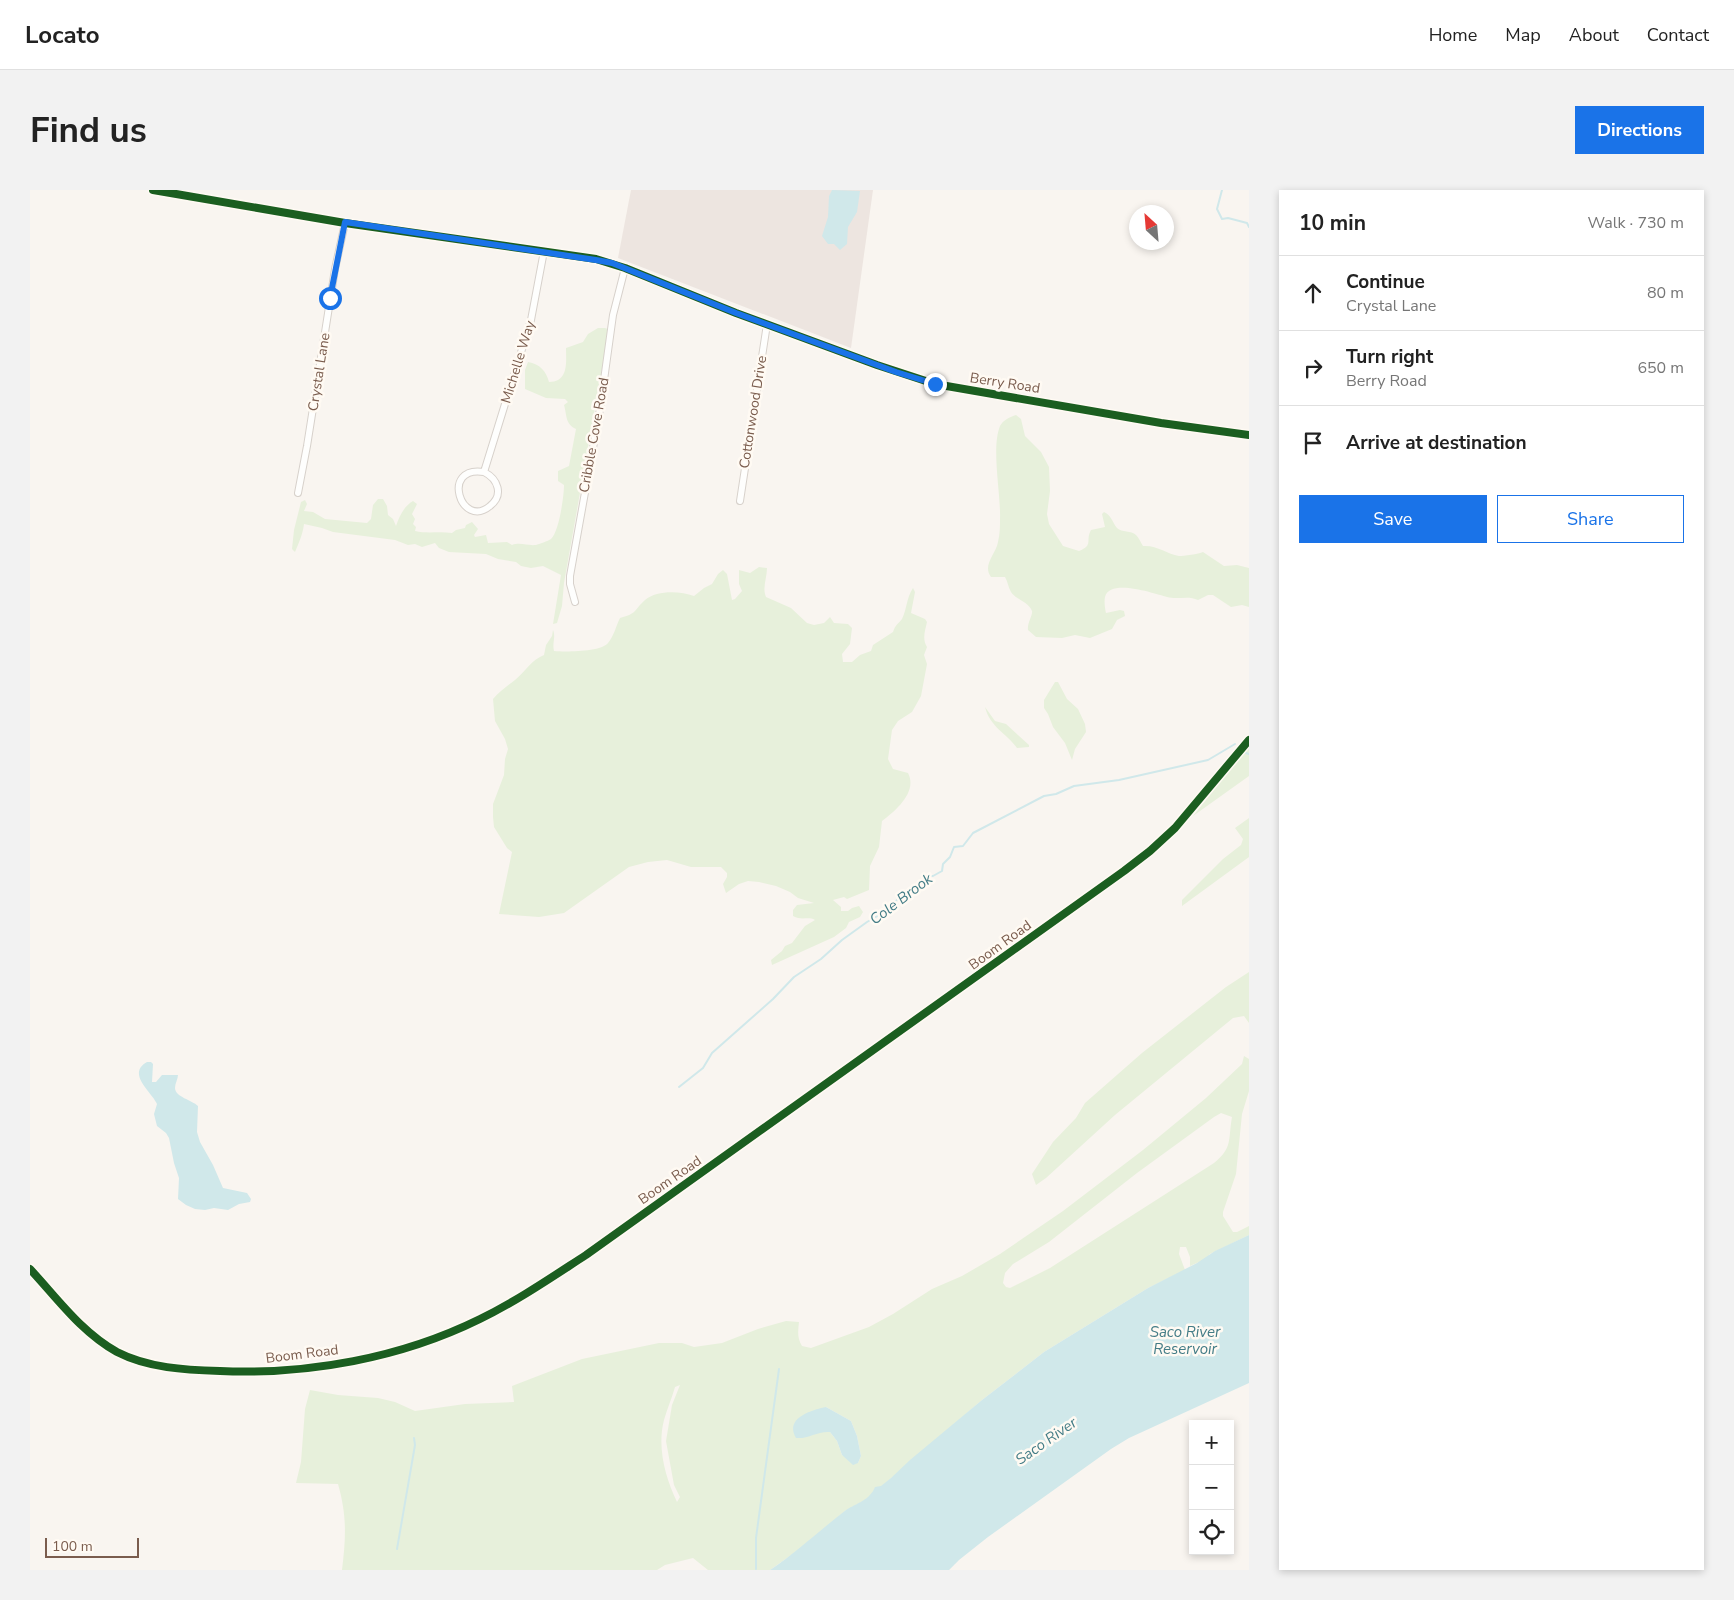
<!DOCTYPE html>
<html lang="en">
<head>
<meta charset="utf-8">
<style>
  body { margin:0; font-family:"Nunito Sans",sans-serif; background:#f2f2f2; color:#222 }
  .controls { position:absolute; right:15px; bottom:15px; display:grid; overflow:hidden; border-radius:0px; box-shadow:0 2px 8px #0003 }
  .controls button { width:45px; height:45px; display:grid; place-items:center; padding:0; border:0; border-bottom:1px solid #e0e0e0; background:#fff; color:#222; font:25px sans-serif }
  .compass { position:absolute; left:1099px; top:15px; width:45px; height:45px; border-radius:50%; background:#fff; box-shadow:0 2px 8px #0003; rotate:334deg }
  .scale { position:absolute; left:15px; bottom:12px; width:94px; box-sizing:border-box; padding-left:5px; border:2px solid #7a5c4d; border-top:0; font-size:14px; line-height:18px; white-space:nowrap; color:#7a5c4d; -webkit-text-stroke:4px #fffaf3; paint-order:stroke }
  .stop { position:absolute; width:15px; height:15px; margin:-11px; border:4px solid #1a73e8; border-radius:50%; background:#fff }
  .stop.end { background:#1a73e8; border-color:#fff; box-shadow:0 1px 5px #0008 }
  .list { margin:0; padding:0; list-style:none }
  h2 { display:flex; justify-content:space-between; align-items:center; height:65px; margin:0; padding:0 20px; font-size:21px }
  h2 small { font-size:16px; font-weight:400; color:#767676 }
  .list li { display:grid; grid-template-columns:32px 1fr auto; gap:15px; align-items:center; box-sizing:border-box; height:75px; padding:0 20px; border-top:1px solid #e0e0e0 }
  .list b { display:block; font-size:19px; white-space:nowrap }
  .list p { margin:0; font-size:16px; white-space:nowrap; color:#767676 }
  .list em { font-size:16px; font-style:normal; color:#767676 }
  .actions { display:flex; gap:10px; padding:15px 20px }
  .actions a { flex:1; padding:11px 0; border:1px solid #1a73e8; border-radius:0px; text-align:center; font-size:18px; color:#1a73e8 }
  .actions .main { background:#1a73e8; color:#fff }
  .icon { flex:none; width:28px; height:28px; fill:none; stroke:currentColor; stroke-width:2; stroke-linecap:round; stroke-linejoin:round }
  .map { position:relative; flex:none; width:1219px; height:1380px; overflow:hidden; border-radius:0px }
  header { display:flex; align-items:center; gap:30px; box-sizing:border-box; height:70px; padding:0 25px; background:#fff; border-bottom:1px solid #e0e0e0 }
  header strong { font-size:24px }
  nav { display:flex; gap:28px; margin-inline-start:auto; font-size:18px }
  .intro { display:flex; align-items:center; justify-content:space-between; box-sizing:border-box; height:120px; padding:0 30px }
  h1 { margin:0; font-size:35px }
  .button { padding:12px 22px; border-radius:0px; background:#1a73e8; color:#fff; font-size:18px; font-weight:700 }
  main { display:flex; gap:30px; padding:0 30px }
  aside { flex:1; background:#fff; border-radius:0px; box-shadow:0 2px 8px #0003 }
  .map>svg:first-child { display:block }
  .industrial { fill:#ede5e0 }
  .green { fill:#e7f0db; fill-rule:evenodd }
  .water { fill:#d0e8ea }
  .lines { fill:none; stroke-linecap:round; stroke-linejoin:round }
  .stream { stroke:#d0e8ea; stroke-width:2 }
  .minor-casing { stroke:#d7d1cb; stroke-width:8 }
  .minor { stroke:#fefefd; stroke-width:6 }
  .cycleway-casing { stroke:#fffaf3; stroke-width:11 }
  .cycleway { stroke:#1b5e20; stroke-width:8 }
  .route { stroke:#1a73e8; stroke-width:6 }
  .labels { text-anchor:middle; dominant-baseline:central; stroke-width:5; stroke-linejoin:round; paint-order:stroke }
  .street-label { font-size:14px; fill:#7a5c4d; stroke:#fffaf3 }
  .water-label { font-size:15px; font-style:italic; fill:#437c86; stroke:#fffaf3 }
</style>
</head>
<body>
<header>
<strong>Locato</strong>
<nav><a>Home</a><a>Map</a><a>About</a><a>Contact</a></nav>
</header>
<div class="intro"><h1>Find us</h1><a class="button">Directions</a></div>
<main>
<div class="map">
<svg width="1219" height="1380" viewBox="0 0 1219 1380">
  <rect width="100%" height="100%" fill="#f9f5f0"/>
  <!-- industrial -->
  <path class="industrial" d="M601,0H843L821,158L588,68Z"/>
  <!-- green -->
  <path class="green" d="M568,138H575L578,139V145L534,393L532,416L527,433L523,434L531,385L513,376L501,378L491,376L486,372L468,369L456,364L419,362L409,358L405,353L392,357L385,354L378,355L365,350L303,342L292,338L274,334C273,343 269,353 265,362L262,359L264,340L271,312L275,310L277,314L274,321L283,322L295,329L337,333L341,329L343,315L348,309H353L357,316L358,325L363,329L366,336C369,327 374,316 383,311L387,314L382,324L385,329L383,334L386,337L385,341C398,344 409,341 422,343L426,340L435,338L436,335L442,332L448,339L444,345L445,347L456,345L458,353L477,352L482,355C491,352 497,356 506,355C509,354 518,351 521,349C529,342 534,306 534,295L528,291V281L539,276L546,239C535,234 537,225 534,215L538,212L535,209L516,208L495,199V180L498,172C510,174 516,181 519,192C539,192 536,172 536,158L553,152L558,144Z
    M986,225L991,229L995,246L1011,262L1019,277L1020,301L1017,324L1019,334L1033,356L1049,361C1064,355 1055,351 1061,340L1075,337L1072,324L1074,322C1082,326 1082,332 1087,338C1092,343 1101,340 1106,345C1109,348 1111,353 1113,356C1127,355 1137,364 1149,366C1153,366 1169,364 1173,362L1194,376L1207,375L1219,378V417L1212,415L1201,417L1183,405H1178L1168,410C1158,405 1148,410 1137,407C1125,404 1080,388 1075,407C1074,412 1075,419 1076,423L1090,420L1094,421L1095,426L1087,430L1082,439L1060,448L1045,445L1032,448L1006,447L998,440C997,433 1003,425 1002,421C999,412 985,409 981,402C978,397 978,392 975,387H961C952,375 966,364 968,352C970,344 970,336 970,329C971,304 961,258 970,236C973,230 980,227 986,225Z
    M729,377L737,378C737,388 732,398 736,407L761,418L777,433L784,435L794,433L800,427L804,433L818,434L822,438L820,454L812,464L813,472H822L830,465L841,461L843,455L863,442C865,435 868,434 872,429C877,419 876,409 883,398L885,402L881,423L895,429L897,432C895,441 892,449 897,457L894,465L897,474L891,506L882,522L868,531L862,540L858,569L863,579L878,583C888,602 865,621 852,631L849,657L840,676L839,700L817,709L814,707L803,710L811,717V721H818L822,718L829,716L833,722L830,727L819,732L816,738L804,747L742,775L741,770L752,761L755,756L762,753L775,736L785,730C778,726 772,731 763,726V720L767,715L784,713L768,708L760,702L746,696L729,692L718,691L709,694L696,703L693,694L697,687V683L691,677H661L637,670L618,672L599,677L534,723L509,727L469,724L482,662L477,658L464,637L463,627V614L474,585L475,569L478,559L475,549L465,531L463,509C470,501 477,496 485,490C496,481 501,470 514,465L516,455L522,446L523,440C526,447 522,453 524,461C535,462 571,462 578,453C584,446 586,436 590,428C608,423 603,421 615,410C627,400 650,401 664,406L674,398L682,394L688,384L693,380L697,384L702,410L705,409L712,401L709,394V380L720,383Z
    M1025,492H1028L1037,509L1048,519L1055,534L1056,542L1045,559L1042,570L1035,553L1023,537L1018,524L1014,518V510Z
    M955,517L965,531L976,534L999,555V557L987,558C976,543 960,537 955,517Z
    M1219,558V586L1163,626L1210,567Z
    M1219,628V667L1152,716V710L1193,669L1211,655L1213,649L1205,638Z
    M1219,782V833L1214,826L1203,828L1085,925L1016,988L1006,995L1002,984L1023,952L1046,928L1055,913L1112,863L1196,797Z
    M1214,866L1219,869V901L1212,924L1206,984L1193,1022V1026L1203,1042H1207L1219,1036V1045L1180,1064L1176,1069L1160,1076V1067L1156,1057H1150L1149,1064L1155,1080L1118,1098L1014,1162L952,1210L837,1309L815,1321L774,1356L740,1380H678L663,1368L635,1375L627,1380H312C316,1347 317,1326 308,1294L266,1293L271,1272L275,1219L280,1200L308,1205L348,1208L365,1212L385,1221L435,1214L484,1212L482,1196L552,1169L629,1153H652L664,1157L692,1153L728,1139L756,1131L769,1132C768,1141 767,1148 772,1156L781,1158L839,1137L863,1124L902,1099L932,1086L970,1064L1033,1021L1113,960L1176,908L1212,874ZM1191,923L1202,927C1198,949 1203,958 1184,973L1020,1078L980,1098L976,1097L973,1093L975,1083L983,1074L1019,1052L1107,983L1184,927ZM650,1195L642,1215L636,1251L644,1295L650,1307L647,1312C635,1287 627,1257 634,1230C637,1219 642,1208 645,1197ZM796,1217L821,1231L827,1246L831,1266L828,1273L812,1265L807,1251L800,1242H792Z"/>
  <!-- water -->
  <path class="water" d="M802,0L830,1L827,22L818,37L817,54L810,60L804,54H798L792,46L798,27L799,6Z
    M117,872H121L123,874L122,892H126L132,885H148C148,889 145,893 145,898C145,907 162,910 168,916L167,942L170,952L183,975L193,998L217,1003L221,1009L220,1012L209,1014L198,1020L184,1018L175,1020L165,1019L156,1015L148,1009L149,988L144,973L139,948L136,943L127,936L124,924L127,914C122,902 96,884 117,872Z
    M1219,1045V1193L1099,1248L1081,1259L958,1347L929,1370L919,1380H740C767,1362 790,1340 816,1320C827,1313 840,1310 845,1297L851,1296L861,1288L880,1270L952,1210L1014,1162L1118,1098L1167,1073L1185,1061Z
    M796,1217L821,1231L827,1246L831,1266L828,1273L823,1275L812,1265L807,1251L800,1242C787,1241 779,1249 766,1248C754,1228 782,1220 796,1217Z"/>
  <g class="lines">
    <!-- stream -->
    <path class="stream" d="M1192,0L1187,19L1192,29L1198,28L1217,33L1219,37
      M1216,563L1219,564
      M649,897L673,878L682,863L743,809L764,787L791,769L812,750L837,732L856,721L873,704L883,700L890,692H893L896,686H903L912,681L913,674L920,667L924,657L933,656L943,643L1014,606L1026,604L1044,596L1089,590L1178,570L1205,554
      M367,1359L385,1255L384,1248
      M726,1379V1348L749,1179"/>
    <defs>
      <path id="minor" d="M123,0L315,33L566,69L595,78L706,123L847,175L905,194L1131,233L1219,245
        M454,282C468,289 474,305 460,316C431,340 410,275 454,282L501,130L514,61
        M268,303L277,256L305,79L315,33
        M710,311L737,134
        M545,412L540,394V386L570,219L583,125L595,78
        M0,1079C27,1108 51,1142 87,1162C118,1178 155,1180 190,1181C278,1185 371,1168 450,1129C487,1111 522,1087 556,1065L1094,681L1120,661L1145,638L1219,550"/>
    </defs>
    <!-- minor casing -->
    <use href="#minor" class="minor-casing"/>
    <!-- minor -->
    <use href="#minor" class="minor"/>
    <defs>
      <path id="cycleway" d="M123,0L315,33L566,69L595,78L706,123L847,175L905,194L1131,233L1219,245
        M0,1079C27,1108 51,1142 87,1162C118,1178 155,1180 190,1181C278,1185 371,1168 450,1129C487,1111 522,1087 556,1065L1094,681L1120,661L1145,638L1219,550"/>
    </defs>
    <!-- cycleway casing -->
    <use href="#cycleway" class="cycleway-casing"/>
    <!-- cycleway -->
    <use href="#cycleway" class="cycleway"/>
  </g>
  <g class="lines">
    <!-- route -->
    <path class="route" d="M300,108L315,32L566,70L582,73L706,123L866,182L905,194"/>
  </g>
  <g class="labels">
    <!-- street labels -->
    <g class="street-label">
      <text transform="translate(488 172) rotate(-73)">Michelle Way</text>
      <text transform="translate(289 182) rotate(-81)">Crystal Lane</text>
      <text transform="translate(975 193) rotate(9)">Berry Road</text>
      <text transform="translate(723 222) rotate(-81)">Cottonwood Drive</text>
      <text transform="translate(564 245) rotate(-80)">Cribble Cove Road</text>
      <text transform="translate(970 755) rotate(-36)">Boom Road</text>
      <text transform="translate(640 990) rotate(-35)">Boom Road</text>
      <text transform="translate(272 1164) rotate(-7)">Boom Road</text>
    </g>
    <!-- water labels -->
    <g class="water-label">
      <text transform="translate(871 709) rotate(-37)">Cole Brook</text>
      <text x="1155" y="1142">Saco River<tspan x="1155" dy="17">Reservoir</tspan></text>
      <text transform="translate(1016 1251) rotate(-35)">Saco River</text>
    </g>
  </g>
</svg>
<div class="controls">
<button>+</button>
<button>−</button>
<button><svg class="icon" aria-label="locate" viewBox="0 0 24 24"><circle cx="12" cy="12" r="6"/><path d="M12 2v4M12 18v4M2 12h4M18 12h4"/></svg></button>
</div>
<svg class="compass" viewBox="-18 -18 36 36"><path d="M0-13l5 13h-10z" fill="#e53935"/><path d="M0 13l5-13h-10z" fill="#767676"/></svg>
<div class="scale">100 m</div>
<div class="stop" style="left:300px;top:108px"></div>
<div class="stop end" style="left:905px;top:194px"></div>
</div>
<aside>
<h2>10 min<small>Walk · 730 m</small></h2>
<ul class="list">
<li><svg class="icon" aria-label="ahead" viewBox="0 0 24 24"><path d="M12 20V5M6 11l6-6 6 6"/></svg><div><b>Continue</b><p>Crystal Lane</p></div><em>80 m</em></li>
<li><svg class="icon" aria-label="right" viewBox="0 0 24 24"><path d="M7 20v-9h11M14 6l5 5-5 5"/></svg><div><b>Turn right</b><p>Berry Road</p></div><em>650 m</em></li>
<li><svg class="icon" aria-label="arrive" viewBox="0 0 24 24"><path d="M6 21V4h12l-3 4 3 4H6"/></svg><div><b>Arrive at destination</b></div></li>
</ul>
<div class="actions"><a class="main">Save</a><a>Share</a></div>
</aside>
</main>
</body>
</html>
